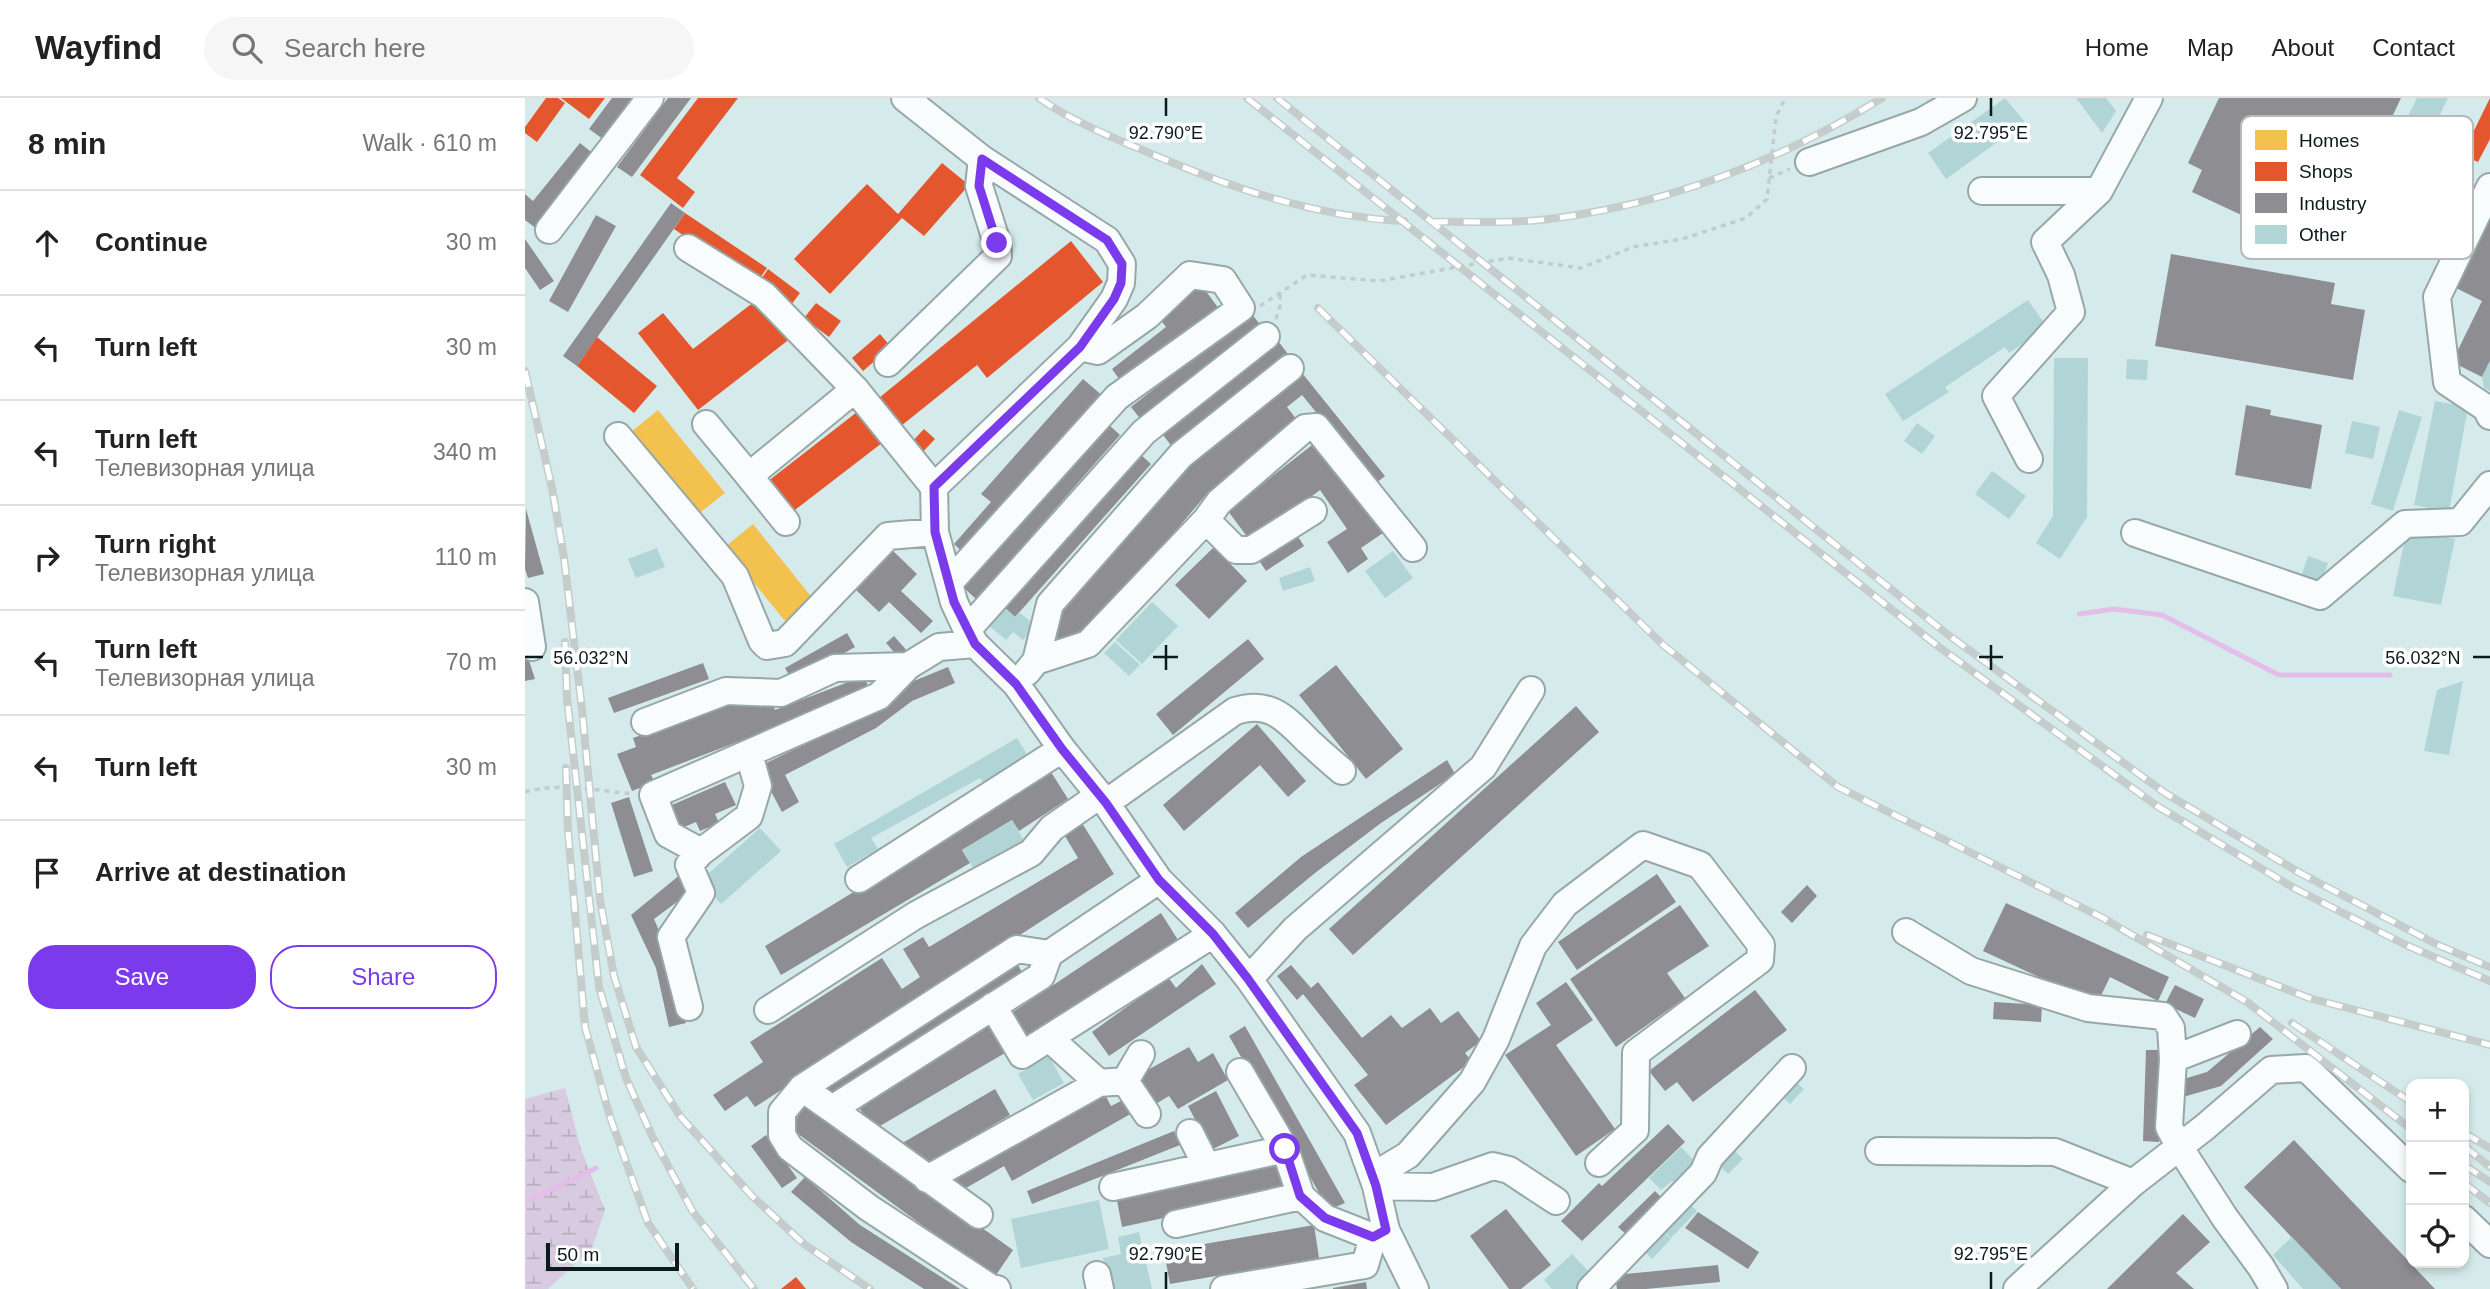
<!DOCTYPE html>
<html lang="en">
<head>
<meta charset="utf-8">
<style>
  body { margin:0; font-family:Arial,sans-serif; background:#f6f6f6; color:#222 }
  .controls { position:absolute; right:21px; bottom:21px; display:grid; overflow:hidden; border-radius:14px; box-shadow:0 4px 10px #0003 }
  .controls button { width:63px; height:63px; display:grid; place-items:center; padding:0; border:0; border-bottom:2px solid #e0e0e0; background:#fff; color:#222; font:35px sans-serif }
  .scale { position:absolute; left:21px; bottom:18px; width:133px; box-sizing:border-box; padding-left:7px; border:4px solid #0b1a1a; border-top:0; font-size:19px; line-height:24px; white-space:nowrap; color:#0b1a1a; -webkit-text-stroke:5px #fff; paint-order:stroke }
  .stop { position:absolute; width:21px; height:21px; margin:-16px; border:5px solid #7c3aed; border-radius:50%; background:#fff }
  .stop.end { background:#7c3aed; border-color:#fff; box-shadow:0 2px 7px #0008 }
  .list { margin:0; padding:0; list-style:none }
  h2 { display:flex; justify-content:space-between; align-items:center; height:91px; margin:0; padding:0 28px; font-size:30px }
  h2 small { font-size:23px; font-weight:400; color:#767676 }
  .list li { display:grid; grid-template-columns:46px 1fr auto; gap:21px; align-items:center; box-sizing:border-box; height:105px; padding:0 28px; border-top:2px solid #e0e0e0 }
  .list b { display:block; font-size:26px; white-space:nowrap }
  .list p { margin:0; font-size:23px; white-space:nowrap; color:#767676 }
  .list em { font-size:23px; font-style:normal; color:#767676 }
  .actions { display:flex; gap:14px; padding:21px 28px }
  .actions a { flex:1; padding:16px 0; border:2px solid #7c3aed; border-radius:28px; text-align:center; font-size:24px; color:#7c3aed }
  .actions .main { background:#7c3aed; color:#fff }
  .icon { flex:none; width:38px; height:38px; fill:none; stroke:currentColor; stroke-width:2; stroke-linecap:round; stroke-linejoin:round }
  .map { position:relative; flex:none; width:1965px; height:1191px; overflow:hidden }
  header { display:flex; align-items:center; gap:42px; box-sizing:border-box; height:98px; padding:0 35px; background:#fff; border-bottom:2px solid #e0e0e0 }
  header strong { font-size:33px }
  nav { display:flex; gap:38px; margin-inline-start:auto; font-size:24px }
  .search { width:490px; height:63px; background:#f6f6f6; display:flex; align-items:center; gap:18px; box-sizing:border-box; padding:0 24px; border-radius:38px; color:#767676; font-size:26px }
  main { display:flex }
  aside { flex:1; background:#fff }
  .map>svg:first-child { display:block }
  .wetland { fill:url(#wetland-marsh) }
  .homes { fill:#f2c14e }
  .shops { fill:#e4572e }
  .industry { fill:#8d8d92 }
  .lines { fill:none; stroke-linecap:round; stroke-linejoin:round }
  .stream { stroke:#e5bdea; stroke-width:5 }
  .building { fill:#b1d4d6 }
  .minor-casing { stroke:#97a7a8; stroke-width:30 }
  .path { stroke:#c3cccc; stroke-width:3.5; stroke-dasharray:5 5; stroke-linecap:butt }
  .minor { stroke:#f9fcfc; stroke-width:26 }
  .rail-casing { stroke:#c5cccc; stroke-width:8 }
  .rail { stroke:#fff; stroke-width:5; stroke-dasharray:16; stroke-linecap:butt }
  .route { stroke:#7c3aed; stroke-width:9 }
  .ticks { fill:none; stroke:#0b1a1a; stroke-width:2.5 }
  .key { fill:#fff; stroke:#b6baba; stroke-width:2 }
  .key-label { font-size:19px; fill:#0b1a1a }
  .ticks-label { font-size:18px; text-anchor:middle; fill:#0b1a1a; stroke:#fff; stroke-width:7; stroke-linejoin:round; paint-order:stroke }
</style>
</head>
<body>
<header>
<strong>Wayfind</strong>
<div class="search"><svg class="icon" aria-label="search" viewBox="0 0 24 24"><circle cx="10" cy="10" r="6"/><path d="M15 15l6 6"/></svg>Search here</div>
<nav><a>Home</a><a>Map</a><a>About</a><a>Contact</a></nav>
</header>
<main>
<aside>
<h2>8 min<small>Walk · 610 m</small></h2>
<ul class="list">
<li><svg class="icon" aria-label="ahead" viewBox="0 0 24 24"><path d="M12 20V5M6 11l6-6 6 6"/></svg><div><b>Continue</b></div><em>30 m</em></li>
<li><svg class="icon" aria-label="left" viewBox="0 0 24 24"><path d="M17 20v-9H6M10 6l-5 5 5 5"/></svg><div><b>Turn left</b></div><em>30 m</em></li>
<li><svg class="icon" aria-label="left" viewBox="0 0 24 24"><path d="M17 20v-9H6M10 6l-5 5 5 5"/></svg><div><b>Turn left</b><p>Телевизорная улица</p></div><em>340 m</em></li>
<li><svg class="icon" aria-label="right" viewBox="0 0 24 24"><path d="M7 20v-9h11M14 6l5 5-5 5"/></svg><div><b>Turn right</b><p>Телевизорная улица</p></div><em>110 m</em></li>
<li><svg class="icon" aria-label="left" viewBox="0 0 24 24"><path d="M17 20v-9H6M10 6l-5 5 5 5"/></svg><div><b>Turn left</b><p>Телевизорная улица</p></div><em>70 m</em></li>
<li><svg class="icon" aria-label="left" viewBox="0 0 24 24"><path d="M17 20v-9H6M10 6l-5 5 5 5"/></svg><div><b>Turn left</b></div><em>30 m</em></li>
<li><svg class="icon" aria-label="arrive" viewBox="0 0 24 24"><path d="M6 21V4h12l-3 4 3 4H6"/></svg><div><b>Arrive at destination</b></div></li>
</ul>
<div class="actions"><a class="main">Save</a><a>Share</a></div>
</aside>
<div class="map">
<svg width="1965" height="1191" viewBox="0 0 1965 1191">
  <defs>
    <pattern id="wetland-marsh" width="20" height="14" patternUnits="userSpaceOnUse" patternTransform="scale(1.75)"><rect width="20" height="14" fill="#d8cbe1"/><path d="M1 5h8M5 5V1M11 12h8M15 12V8" fill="none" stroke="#b8aec0"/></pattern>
  </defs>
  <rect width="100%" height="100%" fill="#d5ebeb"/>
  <!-- wetland -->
  <path class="wetland" d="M40,990L56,1051L80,1112L67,1150L23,1191H0V1001Z"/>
  <!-- homes -->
  <path class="homes" d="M133,312L200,395L172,417L105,335Z
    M228,426L288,501L260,523L200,449Z"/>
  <!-- shops -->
  <path class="shops" d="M21,0H33L40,5L12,44L0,35V29Z
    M36,0H80L64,21Z
    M173,0H213L152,80L170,94L158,110L115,77Z
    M1965,0V41L1953,64L1937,57Z
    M417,65L444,87L399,138L377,120L305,196L269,161L342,86L373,116Z
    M160,115L242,170L230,187L149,131Z
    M546,143L578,184L462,280L452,267L376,328L354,300Z
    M243,171L275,195L266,207L234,184Z
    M234,200L266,240L173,312L113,235L138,215L168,251Z
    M291,205L316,223L304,239L279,220Z
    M355,236L366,249L338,273L327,260Z
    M72,239L132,288L109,315L52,268Z
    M332,314L357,345L266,415L242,384Z
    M399,331L410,341L393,359L382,349Z
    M271,1179L281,1191H256Z"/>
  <!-- industry -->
  <path class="industry" d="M87,0H109L78,41L64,31Z
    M143,0H166L107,79L92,69Z
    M1694,0H1876L1802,157L1667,94L1677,72L1663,65Z
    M55,45L70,57L12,131L0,122V96L8,103Z
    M146,105L160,115L52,268L38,258Z
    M1965,110V263L1957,279L1927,264L1957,203L1927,188Z
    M71,117L91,128L43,214L24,203Z
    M0,141L29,183L15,192L0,170Z
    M1646,156L1810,185L1806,206L1840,212L1828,282L1630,248Z
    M675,185L694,211L597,285L587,271L641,229L632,217Z
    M726,215L737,229L617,323L606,309Z
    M753,243L763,256L648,350L638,337Z
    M777,275L860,378L850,386L777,297L762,309L772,322L680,398L565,534L534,542L525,531L533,512L655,376Z
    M558,281L579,299L441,457L429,446L466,404L456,396Z
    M1721,307L1746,312L1745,317L1797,327L1786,391L1710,377Z
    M583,326L595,337L451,501L439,490Z
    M791,344L858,435L836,450L843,461L823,475L802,444L822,431L795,392L726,444L703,413Z
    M614,355L626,366L490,519L478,508Z
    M1,411L19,476L3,480L0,471Z
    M772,437L779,448L741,473L733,461Z
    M689,449L722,483L684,521L650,487Z
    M367,452L392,476L376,493L408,523L396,535L364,504L354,514L330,491Z
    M322,535L330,549L268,584L260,570Z
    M369,538L383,554L375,561L361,545Z
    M723,541L739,561L648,637L631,616Z
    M0,550L10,581L0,583Z
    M178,565L184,581L89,615L83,600Z
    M811,567L878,651L841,681L774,597Z
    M423,569L430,585L387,603L351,630L260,677L274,704L257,714L233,669L342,616L379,587Z
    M339,578L345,593L126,677L130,684L107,693L92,656L111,649L108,640L213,603H247L250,612Z
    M1051,608L1074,634L828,857L804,831Z
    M732,626L781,683L763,699L735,667L659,733L638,707Z
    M922,662L930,676L856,725L790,775L723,830L710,815L776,759Z
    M526,674L543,701L494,733L487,722L437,752L445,765L256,877L240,848Z
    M200,684L211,707L190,716L194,725L175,733L171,724L150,733L140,710Z
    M104,699L128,773L109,779L86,705Z
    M555,722L589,776L230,1009L222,998L200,1013L188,997L238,964L225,944L357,860L377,891L395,879L378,851L398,839L404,849L553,760L537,733Z
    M156,776L168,792L129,821L149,868L161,925L144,929L131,870L106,817Z
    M1132,776L1151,804L1052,872L1033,844Z
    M1282,787L1292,798L1267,825L1256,814Z
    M1481,805L1644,879L1633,903L1585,879L1572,906L1458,853Z
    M1155,807L1184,848L1142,875L1160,900L1091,949L1045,881Z
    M636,815L653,842L499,945L482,918Z
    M489,861L499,877L309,1000L300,986Z
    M677,866L691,886L584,958L567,934L643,879L651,890Z
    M766,867L786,890L793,884L837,940L866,917L877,930L905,910L916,925L933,913L956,943L940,955L947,963L861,1027L829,987L843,977L778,896L772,902L752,878Z
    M1041,884L1068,922L1031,947L1090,1031L1051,1058L980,957L1026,927L1011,905Z
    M1650,887L1679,901L1670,920L1640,906Z
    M1230,892L1262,932L1168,1004L1152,984L1140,993L1124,973Z
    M1469,904L1517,907L1516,924L1468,921Z
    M464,928L480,955L348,1032L332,1006Z
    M720,928L820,1105L804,1112L704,938Z
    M1735,929L1748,941L1696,988L1658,999L1655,982L1682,974Z
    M664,949L673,964L688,955L703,982L653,1011L644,998L629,1007L612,978Z
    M1621,952H1637L1634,1044L1618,1043Z
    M470,991L485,1017L400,1067L374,1047Z
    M578,993L586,1008L600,1001L609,1014L487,1083L479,1068L436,1093L428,1079Z
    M691,993L714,1038L686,1052L663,1008Z
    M282,1005L488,1152L469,1180L265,1030Z
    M1143,1026L1160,1044L1057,1143L1036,1123L1074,1085L1077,1088Z
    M649,1033L655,1047L507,1106L502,1093Z
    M241,1037L272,1080L257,1090L226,1048Z
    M1769,1042L1910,1191H1816L1719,1089Z
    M756,1062L763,1093L597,1129L591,1097Z
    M280,1079L335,1127L435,1191H399L326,1144L266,1094Z
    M1130,1093L1141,1104L1105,1140L1093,1129Z
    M981,1111L1026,1167L996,1191H984L945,1138Z
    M1173,1114L1234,1154L1223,1171L1160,1130Z
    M1658,1116L1685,1144L1651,1175L1669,1191H1582Z
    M789,1127L794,1160L645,1186L639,1153Z
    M1193,1167L1195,1184L1121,1191H1092L1090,1177Z
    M841,1184L842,1191H808V1190Z"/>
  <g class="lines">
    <!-- stream -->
    <path class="stream" d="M1554,516L1589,511L1637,517L1754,577H1865
      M0,1104L71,1070"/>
  </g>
  <!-- building -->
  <path class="building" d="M1480,0L1500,24L1421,81L1403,55Z
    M1551,0H1581L1591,13L1577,35Z
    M1892,0H1923L1906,35L1881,22Z
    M1503,202L1522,229L1484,255L1480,249L1420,289L1424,294L1378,323L1360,296Z
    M1529,260H1563L1562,419L1535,461L1511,445L1528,418Z
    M1602,261L1623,262L1622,282L1601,281Z
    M1965,263V293L1959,290L1957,279Z
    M1910,303L1943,309L1924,414L1889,407Z
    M1874,312L1897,319L1868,413L1846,406Z
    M1827,323L1855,329L1848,361L1820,355Z
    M1392,325L1410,338L1397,356L1379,343Z
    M1467,373L1501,398L1484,421L1450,396Z
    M1882,431L1930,441L1916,507L1868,498Z
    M132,450L140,469L111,480L103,461Z
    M868,453L888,480L860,500L840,473Z
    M1783,458L1803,465L1796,485L1776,479Z
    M785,469L790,483L758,493L754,480Z
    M627,504L653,528L617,566L591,542Z
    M478,508L490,519L494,514L511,528L498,542L488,534L481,542L462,526Z
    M590,544L615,567L604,578L579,555Z
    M1938,583L1924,657L1899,653L1912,592Z
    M492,640L504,660L459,687L455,680L346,740L353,751L322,769L309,746Z
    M487,722L501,746L452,776L437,752Z
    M235,730L256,753L196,806L175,783Z
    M524,958L539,985L508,1002L493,976Z
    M1267,980L1279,991L1265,1006L1253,995Z
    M1156,1049L1175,1069L1154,1090L1147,1083L1136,1092L1124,1080Z
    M1206,1049L1218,1061L1203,1076L1191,1065Z
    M574,1102L584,1151L496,1170L486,1121Z
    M1160,1102L1172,1113L1146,1140L1134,1128Z
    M1133,1129L1146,1141L1127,1161L1115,1149Z
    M614,1134L627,1191H590L588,1182H582L578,1160L596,1156L593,1139Z
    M1767,1139L1816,1191H1778L1748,1157Z
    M1047,1156L1069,1179L1056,1191H1027L1019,1182Z"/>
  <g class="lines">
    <defs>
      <path id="minor" d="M380,0L457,61L582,142L597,166L596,185L589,201L555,249L409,389L410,434L429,504L442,532L450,546L491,586L537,651L581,705L634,782L688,836L724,881L832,1035L851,1088L861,1132L890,1191
        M1284,64L1396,24L1438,0
        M1965,89L1912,199L1922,284L1961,310L1965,318
        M1457,93H1574
        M24,132L125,0
        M163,150L239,197L330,291L409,389
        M555,249L573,253L622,218L665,177L698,182L716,210
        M363,265L473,158L472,145L454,88L457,61
        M181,326L224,378L330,291
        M93,338L210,478L237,543L242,548L260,545L363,438L410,434
        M1504,361L1471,298L1546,214L1536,177L1520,144L1574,93L1624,0
        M224,378L261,424
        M681,422L711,452H726L788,413
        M1610,435L1795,498L1880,426L1935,424L1965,387
        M424,485L592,299L716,210
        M0,504L7,549
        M442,532L619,334L741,238
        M511,563L563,546L681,422L694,404L780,330L791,329L888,450
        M502,574L511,563L525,506L656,357L765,270
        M120,624L201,593L256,595L310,570L383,568
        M224,656L233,688L224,718L176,754L143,736L128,697L354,598L383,568L414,549L450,546
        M581,705L710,613C745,602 760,620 783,643C794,653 805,663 817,673
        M334,781L537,651
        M1381,834L1446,873L1563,910L1638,918L1646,930L1648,961
        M724,881L770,831L958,669L1006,592
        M468,908L497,957L688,836
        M164,909L146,839L176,795L164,767L176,754
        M243,912L391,817L506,755L527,730L575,697
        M1712,936L1648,961L1644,1029L1655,1050L1700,1120L1736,1169L1749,1191
        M715,974L760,1051
        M600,983L622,1016
        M574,985L600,983L616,956
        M277,990L492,851L524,856L634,782
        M307,1011L454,1117
        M665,1035L681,1067
        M1354,1053L1530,1054L1608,1085
        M848,1078L883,1057L947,984L971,941L1008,848L1040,806L1118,747L1175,767L1236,847L1235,862L1111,955L1110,1032L1074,1065
        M402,1081L574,985L524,940
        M851,1088L908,1089L968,1068L984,1072L1031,1103
        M588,1089L760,1051L776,1098
        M1939,1121L1965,1146
        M651,1126L776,1098L800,1120L848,1139
        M572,1177L575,1191
        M472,1191L466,1190L344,1110L265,1050L257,1037V1014L277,990L307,1011L516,878L524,856
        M699,1191L840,1167L848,1139L861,1132
        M1066,1191L1178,1075L1185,1059L1267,970
        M1492,1191L1608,1085L1680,1029L1746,972L1781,970L1886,1071"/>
    </defs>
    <!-- minor casing -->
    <use href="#minor" class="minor-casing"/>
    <!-- path -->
    <path class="path" d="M1244,80L1265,71
      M735,208L782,177L854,183L983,160L1056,170L1108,149L1157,141L1221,120L1242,101L1251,19L1260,0
      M751,221L755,208V196
      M0,694C35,684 74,693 109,696"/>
    <!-- minor -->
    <use href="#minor" class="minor"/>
    <defs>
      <path id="rail" d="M514,0C544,21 581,37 615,51C698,87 787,119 879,123
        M722,0L1410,546L1632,708L1769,790L1881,847L1965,883
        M752,0L1422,536L1640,695L1775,775L1913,847L1965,869
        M907,124C945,123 986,126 1024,121C1144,106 1255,63 1357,0
        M793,210L1137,546L1313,689L1578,820L1722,904L1886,1031
        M0,273L27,390L39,460L57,611L75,802L89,878L111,949L155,1018L227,1098L279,1146L345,1191
        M40,544L42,600L74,889L101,980L128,1040L168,1114L229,1191
        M41,670L43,733L60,929L85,1019L123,1125L168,1191
        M1622,837L1784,900L1965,947
        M1767,925L1886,1004
        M1939,1035L1965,1050
        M1939,1048L1965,1069
        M1939,1067L1965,1084
        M1939,1085L1965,1105"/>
    </defs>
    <!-- rail casing -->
    <use href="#rail" class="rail-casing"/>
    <!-- rail -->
    <use href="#rail" class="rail"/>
  </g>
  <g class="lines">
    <!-- route -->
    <path class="route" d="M472,145L454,88L457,61L582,142L597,166L596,185L589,201L555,249L409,389L410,434L429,504L450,546L491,586L537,651L581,705L634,782L688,836L723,881L832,1035L851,1088L861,1132L848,1139L800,1120L775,1098L760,1051"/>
  </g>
  <!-- ticks -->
  <path class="ticks" d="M641,0V18M1466,0V18M641,547V572M1466,547V572M0,559H18M628,559H653M1454,559H1478M1948,559H1965M641,1174V1191M1466,1174V1191"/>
  <!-- legend -->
  <rect x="1716" y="18" width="232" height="143" rx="10" class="key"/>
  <rect x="1730" y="32" width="32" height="20" fill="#f2c14e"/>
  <rect x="1730" y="64" width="32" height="19" fill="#e4572e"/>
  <rect x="1730" y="95" width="32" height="20" fill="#8d8d92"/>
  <rect x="1730" y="127" width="32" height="19" fill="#b1d4d6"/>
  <g class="key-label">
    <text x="1774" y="49">Homes</text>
    <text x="1774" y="80">Shops</text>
    <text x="1774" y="112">Industry</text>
    <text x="1774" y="143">Other</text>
  </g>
  <g class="ticks-label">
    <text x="641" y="41">92.790°E</text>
    <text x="1466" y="41">92.795°E</text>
    <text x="66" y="566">56.032°N</text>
    <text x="1898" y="566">56.032°N</text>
    <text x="641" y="1162">92.790°E</text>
    <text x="1466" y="1162">92.795°E</text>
  </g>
</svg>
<div class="controls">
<button>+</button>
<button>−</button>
<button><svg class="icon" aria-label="locate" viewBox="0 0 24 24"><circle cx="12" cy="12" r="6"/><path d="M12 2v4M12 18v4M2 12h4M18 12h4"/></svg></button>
</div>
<div class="scale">50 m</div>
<div class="stop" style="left:760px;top:1051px"></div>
<div class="stop end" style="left:472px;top:145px"></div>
</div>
</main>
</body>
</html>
